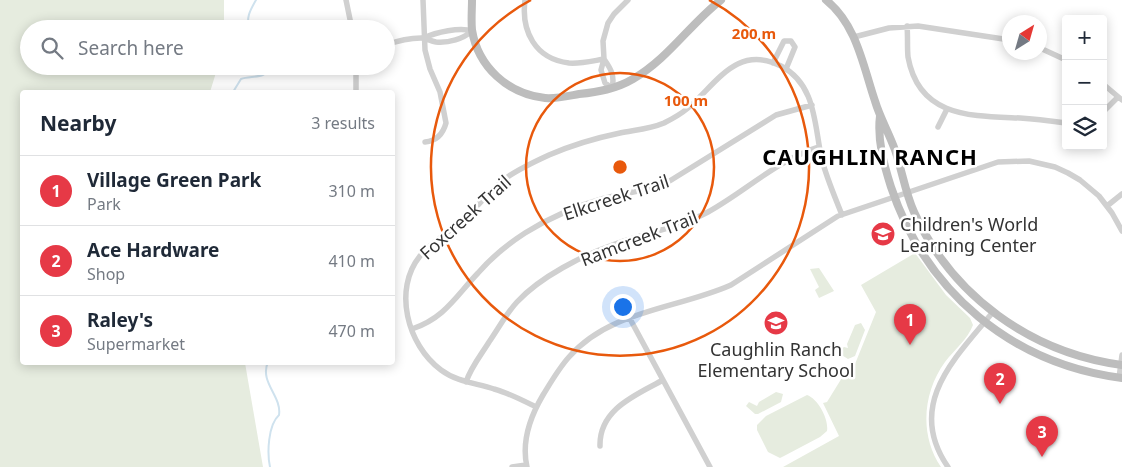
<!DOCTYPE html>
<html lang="en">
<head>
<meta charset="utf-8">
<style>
  body { margin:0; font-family:"Noto Sans",sans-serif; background:#f6f6f7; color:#1f2937 }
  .controls { position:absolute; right:15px; top:15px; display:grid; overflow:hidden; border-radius:5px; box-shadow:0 2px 12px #0003 }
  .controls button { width:45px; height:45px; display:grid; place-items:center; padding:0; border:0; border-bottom:1px solid #e0e1e3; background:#fff; color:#1f2937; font:25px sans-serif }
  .compass { position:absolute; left:1002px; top:15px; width:45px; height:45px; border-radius:50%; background:#fff; box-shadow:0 2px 12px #0003; rotate:37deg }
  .you { position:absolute; left:622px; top:306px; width:18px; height:18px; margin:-12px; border:4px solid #fff; border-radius:50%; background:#1a73e8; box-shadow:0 0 0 8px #1a73e833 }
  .badge { display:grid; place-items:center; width:32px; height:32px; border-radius:50%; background:#e63946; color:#fff; font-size:16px; font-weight:700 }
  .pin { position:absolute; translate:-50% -41px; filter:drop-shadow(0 1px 2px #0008) }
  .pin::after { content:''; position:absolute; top:26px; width:18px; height:15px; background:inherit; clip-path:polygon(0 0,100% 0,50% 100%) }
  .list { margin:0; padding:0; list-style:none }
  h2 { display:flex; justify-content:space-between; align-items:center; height:65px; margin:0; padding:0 20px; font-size:21px }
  h2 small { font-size:16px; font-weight:400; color:#747a83 }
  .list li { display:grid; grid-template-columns:32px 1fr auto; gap:15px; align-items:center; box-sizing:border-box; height:70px; padding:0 20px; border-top:1px solid #e0e1e3 }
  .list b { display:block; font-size:19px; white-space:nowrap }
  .list p { margin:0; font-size:16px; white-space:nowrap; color:#747a83 }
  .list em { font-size:16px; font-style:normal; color:#747a83 }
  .icon { flex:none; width:28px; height:28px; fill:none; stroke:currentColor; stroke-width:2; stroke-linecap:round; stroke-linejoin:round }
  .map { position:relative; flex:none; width:1122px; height:467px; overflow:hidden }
  .search { position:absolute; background:#fff; box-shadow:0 2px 12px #0003; left:20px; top:20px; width:375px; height:55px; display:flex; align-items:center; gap:12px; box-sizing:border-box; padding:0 18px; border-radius:28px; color:#747a83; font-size:19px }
  .panel { position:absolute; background:#fff; box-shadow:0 2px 12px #0003; left:20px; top:90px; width:375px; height:275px; border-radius:5px }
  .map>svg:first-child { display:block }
  .green { fill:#e6ecdf }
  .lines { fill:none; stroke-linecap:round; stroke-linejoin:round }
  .stream { stroke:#cfe2ee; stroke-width:2 }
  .street { stroke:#d0d0d0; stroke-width:5.5 }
  .secondary { stroke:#bdbdbd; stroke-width:8 }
  .ring { fill:none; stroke:#e8590c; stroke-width:2.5 }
  .labels { text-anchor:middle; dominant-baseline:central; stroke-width:5; stroke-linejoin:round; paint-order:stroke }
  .street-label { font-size:18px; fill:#333; stroke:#fff }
  .poi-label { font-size:18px; fill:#333; stroke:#fff; text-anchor:start }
  .district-label { font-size:22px; font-weight:bold; letter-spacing:1px; fill:#000; stroke:#fff }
  .centre { fill:#e8590c; stroke:#fff; stroke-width:2.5 }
  .ring-label { font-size:15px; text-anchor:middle; font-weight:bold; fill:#e8590c; stroke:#fff; stroke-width:5; stroke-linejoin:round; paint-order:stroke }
</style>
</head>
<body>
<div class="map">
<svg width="1122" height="467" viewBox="0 0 1122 467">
  <rect width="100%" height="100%" fill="#fff"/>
  <!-- green -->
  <path class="green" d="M0,0H224V29H29V66H218L210,92H22V362L245,363L263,467H0Z
    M915,253L946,295L970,318L973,325C968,339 954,350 945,362C923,392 919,435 941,467H783L839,436L823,403L827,402L848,368L855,364L876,312L861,285Z
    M819,268L834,291L819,298L815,290L819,287L810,269Z
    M861,323L865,330L855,356L848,359L840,354L839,351L844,347L848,348L847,344L855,325Z
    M776,392L783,394L781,402L758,414H755L746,406L749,402L757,406L759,402Z
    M807,395C818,399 829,419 827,431L820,437L784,456L780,458L768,452L757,430V425L766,416Z"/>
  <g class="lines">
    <!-- stream -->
    <path class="stream" d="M250,29C245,18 251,9 256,0
      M233,92L241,79C251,75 267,80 270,66
      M268,362C259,382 282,396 279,415C268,425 267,453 270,467"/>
    <!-- street -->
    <path class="street" d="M346,0L352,29
      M423,0L425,50L430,69L440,92L446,123C443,134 436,141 425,142
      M525,0C521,31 535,59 569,63C580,64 592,61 604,59
      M907,26C908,36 907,47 908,57C919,118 972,116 1020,118C1035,119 1051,121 1066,123
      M854,37L889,28L918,26L1010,40
      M424,38C436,32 460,27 472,31
      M386,45C397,41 409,38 421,38C426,38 430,41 436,42C449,43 463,39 472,31
      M1040,48L1066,60
      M604,59C611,69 615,76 612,88L605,83L601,70L604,59L603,41L608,23L614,14L628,0
      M773,63L784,41H791L795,47L786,69
      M1103,84L1122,100
      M356,92V66
      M1103,112L1118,97
      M938,127L947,109
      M1107,206L1122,194
      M629,317L710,467
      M412,329C445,318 456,296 478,273C491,258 508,244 525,233C549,218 576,206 605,198C626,193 647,191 668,182L776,115L812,105
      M1119,378L1122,355
      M466,382C471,367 481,355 489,342C498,329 506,314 517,302C540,277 583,255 615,244C646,233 678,228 708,212C746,191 777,160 819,147
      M536,407C522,400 509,393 494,389C476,383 457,382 441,370C407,345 393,289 420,256C432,241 450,232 464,219C479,205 493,187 509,176C521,168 536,161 549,155C572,145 596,138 620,133C635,130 650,129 664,123C672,119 681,114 688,108C717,83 737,44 781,66C817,85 814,126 822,160C827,179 835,197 842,215
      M600,446C599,409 636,395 663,380
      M512,467L526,465
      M527,467C521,441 530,417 543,395C551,382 559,368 569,357C610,310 677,309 731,285L838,216L998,162L1029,161L1055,167L1068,173L1080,180L1099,196L1112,213L1122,231
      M948,467C905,405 955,358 993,312"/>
    <!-- secondary -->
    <path class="secondary" d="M472,0C472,10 471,20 472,30C478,67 508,94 545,98C556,99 568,96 579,94C598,92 616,89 633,79C668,59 690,24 721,0
      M826,0C857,25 863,66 875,101C880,118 889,133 895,150C902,170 905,192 914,212C952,296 1031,353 1122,365
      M880,116C877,140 884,165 891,187C926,292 1012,364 1122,378"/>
  </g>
  <!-- distance rings -->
  <g class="ring">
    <circle cx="620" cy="167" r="94"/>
    <path d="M709 0A189 189 0 1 1 531 0"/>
  </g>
  <!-- icons -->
  <defs>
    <symbol id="school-disc" viewBox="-11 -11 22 22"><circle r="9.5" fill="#e63946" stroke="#fff"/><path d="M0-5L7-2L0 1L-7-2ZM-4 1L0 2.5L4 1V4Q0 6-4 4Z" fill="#fff"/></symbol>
  </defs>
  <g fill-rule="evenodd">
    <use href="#school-disc" x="869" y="220" width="28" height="28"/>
    <use href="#school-disc" x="762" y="309" width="28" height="28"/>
  </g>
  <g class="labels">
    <!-- street labels -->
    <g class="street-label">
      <text transform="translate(616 197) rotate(-18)">Elkcreek Trail</text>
      <text transform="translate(465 217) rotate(-42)">Foxcreek Trail</text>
      <text transform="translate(639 238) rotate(-21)">Ramcreek Trail</text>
    </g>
    <!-- poi labels -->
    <g class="poi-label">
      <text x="900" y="224">Children's World<tspan x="900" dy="21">Learning Center</tspan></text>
      <text x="776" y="349" text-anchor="middle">Caughlin Ranch<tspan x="776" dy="21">Elementary School</tspan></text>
    </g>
    <!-- district labels -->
    <g class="district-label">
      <text x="870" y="156">CAUGHLIN RANCH</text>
    </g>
  </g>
  <circle cx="620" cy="167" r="8" class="centre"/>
  <g class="ring-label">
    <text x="754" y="39">200 m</text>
    <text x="686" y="106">100 m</text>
  </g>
</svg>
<div class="controls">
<button>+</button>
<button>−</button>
<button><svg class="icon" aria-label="layers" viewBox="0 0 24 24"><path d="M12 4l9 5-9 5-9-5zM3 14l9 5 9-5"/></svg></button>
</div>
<svg class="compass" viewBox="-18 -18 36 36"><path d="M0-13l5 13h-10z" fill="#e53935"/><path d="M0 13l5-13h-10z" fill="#747a83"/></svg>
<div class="you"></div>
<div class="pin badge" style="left:910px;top:345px">1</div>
<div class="pin badge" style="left:1000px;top:404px">2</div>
<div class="pin badge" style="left:1042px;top:457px">3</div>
<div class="search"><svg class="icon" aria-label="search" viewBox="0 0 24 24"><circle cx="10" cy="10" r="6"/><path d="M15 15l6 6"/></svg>Search here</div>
<section class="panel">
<h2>Nearby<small>3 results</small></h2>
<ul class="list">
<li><span class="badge">1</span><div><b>Village Green Park</b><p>Park</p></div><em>310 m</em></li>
<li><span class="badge">2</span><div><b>Ace Hardware</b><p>Shop</p></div><em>410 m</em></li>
<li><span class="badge">3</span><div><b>Raley's</b><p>Supermarket</p></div><em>470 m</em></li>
</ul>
</section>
</div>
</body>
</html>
